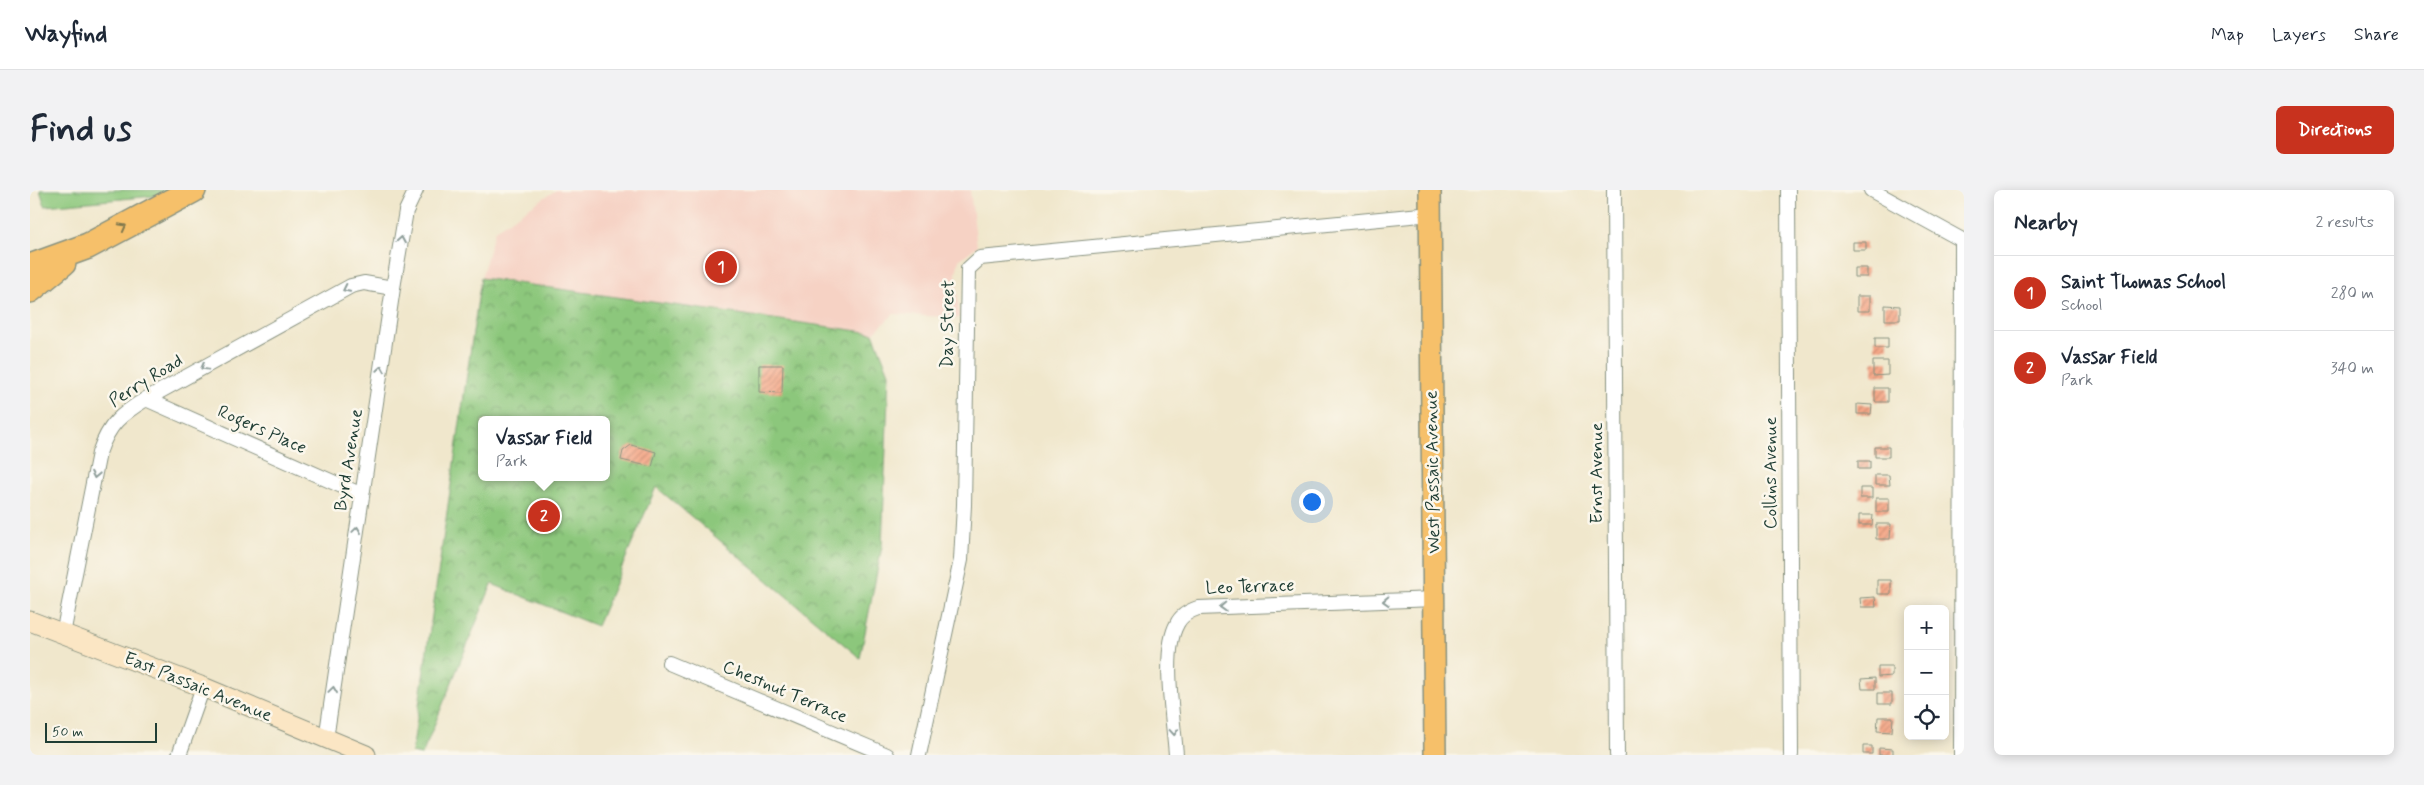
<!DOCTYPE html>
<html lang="en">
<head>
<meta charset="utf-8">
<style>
  body { margin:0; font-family:Mynerve,sans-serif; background:#f2f2f3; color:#1f2937 }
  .controls { position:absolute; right:15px; bottom:15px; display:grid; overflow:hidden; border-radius:8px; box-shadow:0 2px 12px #0003 }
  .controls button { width:45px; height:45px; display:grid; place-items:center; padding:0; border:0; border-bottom:1px solid #e0e1e3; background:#fff; color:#1f2937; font:25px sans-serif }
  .scale { position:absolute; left:15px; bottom:12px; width:112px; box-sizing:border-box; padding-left:5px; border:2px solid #1f3d34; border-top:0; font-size:14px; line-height:18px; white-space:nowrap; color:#1f3d34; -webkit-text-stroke:4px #fbf7ec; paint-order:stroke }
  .you { position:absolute; left:1281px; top:311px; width:18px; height:18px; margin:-12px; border:4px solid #fff; border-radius:50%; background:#1a73e8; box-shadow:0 0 0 8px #1a73e833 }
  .badge { display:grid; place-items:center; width:32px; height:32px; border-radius:50%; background:#c8321e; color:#fff; font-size:16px; font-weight:700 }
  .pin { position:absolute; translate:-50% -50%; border:2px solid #fff; box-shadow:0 1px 5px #0006 }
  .popup { position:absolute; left:448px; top:226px; width:132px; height:65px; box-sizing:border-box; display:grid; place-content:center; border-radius:8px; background:#fff; filter:drop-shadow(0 1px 4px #0005); font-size:16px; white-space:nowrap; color:#747a83 }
  .popup b { font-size:19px; color:#1f2937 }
  .popup::after { content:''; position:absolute; left:50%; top:100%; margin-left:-10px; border:10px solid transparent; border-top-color:#fff }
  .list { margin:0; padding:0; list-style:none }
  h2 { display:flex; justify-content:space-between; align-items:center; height:65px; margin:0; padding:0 20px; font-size:21px }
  h2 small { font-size:16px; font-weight:400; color:#747a83 }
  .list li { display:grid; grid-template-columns:32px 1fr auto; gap:15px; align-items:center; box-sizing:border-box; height:75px; padding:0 20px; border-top:1px solid #e0e1e3 }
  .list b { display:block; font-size:19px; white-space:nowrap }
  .list p { margin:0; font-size:16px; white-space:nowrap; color:#747a83 }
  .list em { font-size:16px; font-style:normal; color:#747a83 }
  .icon { flex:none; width:28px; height:28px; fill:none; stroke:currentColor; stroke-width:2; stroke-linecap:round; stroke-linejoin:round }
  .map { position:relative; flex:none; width:1934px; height:565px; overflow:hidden; border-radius:8px }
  header { display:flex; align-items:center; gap:30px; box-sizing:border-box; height:70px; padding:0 25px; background:#fff; border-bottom:1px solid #e0e1e3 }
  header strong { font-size:24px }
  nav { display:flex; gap:28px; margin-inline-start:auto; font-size:18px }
  .intro { display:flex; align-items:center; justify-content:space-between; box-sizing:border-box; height:120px; padding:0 30px }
  h1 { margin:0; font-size:35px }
  .button { padding:12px 22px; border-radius:8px; background:#c8321e; color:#fff; font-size:18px; font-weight:700 }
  main { display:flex; gap:30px; padding:0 30px }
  aside { flex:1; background:#fff; border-radius:8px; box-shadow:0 2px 12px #0003 }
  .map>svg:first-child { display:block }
  .built { fill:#f6d2c4 }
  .grass { fill:#8cc77c; stroke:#568258 }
  .park { fill:url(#park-crowns); stroke:#568258; fill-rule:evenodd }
  .building { fill:url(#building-hatch) }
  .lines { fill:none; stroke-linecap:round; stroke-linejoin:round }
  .street-casing { stroke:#889280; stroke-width:16 }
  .secondary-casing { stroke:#889280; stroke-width:21 }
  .primary-casing { stroke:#889280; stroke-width:24 }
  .highway-casing { stroke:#889280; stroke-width:28 }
  .street { stroke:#fff; stroke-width:14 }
  .secondary { stroke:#fbe6c4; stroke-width:19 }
  .primary { stroke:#f6c06b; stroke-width:21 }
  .highway { stroke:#f6c06b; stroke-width:25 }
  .oneway { stroke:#80784d }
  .oneway2 { stroke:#8f9e9a }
  .labels { text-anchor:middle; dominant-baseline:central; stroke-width:5; stroke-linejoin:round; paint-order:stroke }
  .street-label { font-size:18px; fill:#1f3d34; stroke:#fbf7ec }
</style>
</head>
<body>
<header>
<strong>Wayfind</strong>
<nav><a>Map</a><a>Layers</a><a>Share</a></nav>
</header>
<div class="intro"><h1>Find us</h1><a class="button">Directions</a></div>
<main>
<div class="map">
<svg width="1934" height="565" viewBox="0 0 1934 565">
  <defs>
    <pattern id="park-crowns" width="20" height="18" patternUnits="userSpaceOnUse" patternTransform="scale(1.25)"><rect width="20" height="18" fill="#8cc77c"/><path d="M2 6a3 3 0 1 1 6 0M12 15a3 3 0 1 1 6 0" fill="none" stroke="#72a366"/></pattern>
    <pattern id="building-hatch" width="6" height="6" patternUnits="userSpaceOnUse" patternTransform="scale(1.25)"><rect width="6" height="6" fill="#f6a787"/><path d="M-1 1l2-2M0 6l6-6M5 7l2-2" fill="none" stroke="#c7896f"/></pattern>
  </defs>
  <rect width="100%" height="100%" fill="#fbf7ec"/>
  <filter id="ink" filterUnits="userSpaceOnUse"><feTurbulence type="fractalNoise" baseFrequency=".02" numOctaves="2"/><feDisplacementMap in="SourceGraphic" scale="10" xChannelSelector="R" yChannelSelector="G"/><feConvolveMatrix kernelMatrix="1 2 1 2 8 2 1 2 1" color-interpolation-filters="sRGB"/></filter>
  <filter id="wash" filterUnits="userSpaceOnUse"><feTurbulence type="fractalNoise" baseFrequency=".0096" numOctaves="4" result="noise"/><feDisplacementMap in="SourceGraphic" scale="20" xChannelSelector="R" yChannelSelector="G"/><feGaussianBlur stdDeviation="1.12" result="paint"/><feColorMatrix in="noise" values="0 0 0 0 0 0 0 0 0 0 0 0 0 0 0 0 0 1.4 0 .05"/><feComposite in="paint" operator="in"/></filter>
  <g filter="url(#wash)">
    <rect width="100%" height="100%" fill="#f0e7cc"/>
    <!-- built -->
    <path class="built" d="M526,0H940L947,56L929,70L926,83L929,128L864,124L843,143L451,88L465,40Z"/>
    <!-- grass -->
    <path class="grass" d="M10,0H145L135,5L15,16Z"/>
    <!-- park -->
    <path class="park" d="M451,88L843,143L859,183L852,356L830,468L626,297L567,436L462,394L392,565L382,563ZM452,230H576V287H452Z"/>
    <g id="blocks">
      <!-- building -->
      <path class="building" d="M1823,52H1836V60H1823Z
        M1824,78H1837V87H1824Z
        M1827,106H1840V121H1827Z
        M1855,115L1870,116V130H1855Z
        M1845,148H1858V158H1845Z
        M1843,171H1858V185L1843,186Z
        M729,175H753L752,203L729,202Z
        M1845,198H1858V212H1845Z
        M1827,214L1842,215L1841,224H1827Z
        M601,255L626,262L622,277L591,270L593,261Z
        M1845,257H1859V267H1845Z
        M1828,271H1840V279H1828Z
        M1845,285H1859L1860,295H1845Z
        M1830,298H1842V308H1830Z
        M1846,308H1859V322H1846Z
        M1829,325H1843L1842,335H1829Z
        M1846,334H1861L1860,349H1846Z
        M1847,390H1861V404H1847Z
        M1845,407L1846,417H1831L1830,408Z
        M1848,476H1862V486L1848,487Z
        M1845,488V499H1832L1831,489Z
        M1848,503H1862V514H1848Z
        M1848,527H1863L1862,542L1847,541Z
        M1833,556H1842V564H1833Z
        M1849,558L1863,559V565H1849Z"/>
    </g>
  </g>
  <g filter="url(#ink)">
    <use href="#blocks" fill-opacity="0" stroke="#889280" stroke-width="1"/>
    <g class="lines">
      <defs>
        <path id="street" d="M1584,0L1587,565
          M1758,0L1761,565
          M1841,0L1934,51
          M116,209L332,305
          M33,444L69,263C79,234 90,225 116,209L321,96L334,93L363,98
          M639,473L857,565
          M296,549L363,98L376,21L386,0
          M149,565L173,497
          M889,565L931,370L934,315L938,79L950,68L1401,24
          M1146,565C1144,532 1131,462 1147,434C1151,425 1159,421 1168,418L1405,409
          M1931,565L1932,50"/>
        <path id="secondary" d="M0,431L173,497L336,565"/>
        <path id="primary" d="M1400,0L1405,565"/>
        <path id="highway" d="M0,77L58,56L163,0
          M0,100L33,73"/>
      </defs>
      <!-- street casing -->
      <use href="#street" class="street-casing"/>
      <!-- secondary casing -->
      <use href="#secondary" class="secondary-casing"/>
      <!-- primary casing -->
      <use href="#primary" class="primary-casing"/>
      <!-- highway casing -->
      <use href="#highway" class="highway-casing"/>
      <!-- street -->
      <use href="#street" class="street"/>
      <!-- secondary -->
      <use href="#secondary" class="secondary"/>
      <!-- primary -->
      <use href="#primary" class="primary"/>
      <!-- highway -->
      <use href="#highway" class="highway"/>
    </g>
    <!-- one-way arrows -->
    <defs><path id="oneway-chevron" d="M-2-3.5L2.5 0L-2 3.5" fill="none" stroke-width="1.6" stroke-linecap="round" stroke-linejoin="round" transform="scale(1.25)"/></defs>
    <use class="oneway" href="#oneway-chevron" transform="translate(93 37) rotate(-28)"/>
    <g class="oneway2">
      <use href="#oneway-chevron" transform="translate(371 50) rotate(-80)"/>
      <use href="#oneway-chevron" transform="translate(316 99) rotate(154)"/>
      <use href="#oneway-chevron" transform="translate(174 177) rotate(151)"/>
      <use href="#oneway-chevron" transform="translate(351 179) rotate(-81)"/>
      <use href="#oneway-chevron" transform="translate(65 285) rotate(101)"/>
      <use href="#oneway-chevron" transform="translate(327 340) rotate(-82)"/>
      <use href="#oneway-chevron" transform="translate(1356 411) rotate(178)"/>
      <use href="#oneway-chevron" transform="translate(1193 417) rotate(178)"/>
      <use href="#oneway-chevron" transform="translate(303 500) rotate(-82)"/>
      <use href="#oneway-chevron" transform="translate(1144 542) rotate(86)"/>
    </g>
  </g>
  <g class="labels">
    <!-- street labels -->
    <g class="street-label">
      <text transform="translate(918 134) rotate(-89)">Day Street</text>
      <text transform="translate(116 191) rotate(-32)">Perry Road</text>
      <text transform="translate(232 240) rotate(24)">Rogers Place</text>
      <text transform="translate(319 270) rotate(-81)">Byrd Avenue</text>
      <text transform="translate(1403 282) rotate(-91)">West Passaic Avenue</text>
      <text transform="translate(1567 283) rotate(-90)">Ernst Avenue</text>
      <text transform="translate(1741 283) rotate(-90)">Collins Avenue</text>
      <text transform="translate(1220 397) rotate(-2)">Leo Terrace</text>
      <text transform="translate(168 497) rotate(22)">East Passaic Avenue</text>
      <text transform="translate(755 502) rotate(23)">Chestnut Terrace</text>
    </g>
  </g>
</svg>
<div class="controls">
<button>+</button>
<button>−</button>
<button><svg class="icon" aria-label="locate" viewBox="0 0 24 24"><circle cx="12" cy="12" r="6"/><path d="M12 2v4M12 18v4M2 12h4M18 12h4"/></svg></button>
</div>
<div class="scale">50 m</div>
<div class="you"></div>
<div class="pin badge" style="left:691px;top:77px">1</div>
<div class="pin badge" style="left:514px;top:326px">2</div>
<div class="popup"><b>Vassar Field</b>Park</div>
</div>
<aside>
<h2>Nearby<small>2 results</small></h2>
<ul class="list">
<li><span class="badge">1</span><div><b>Saint Thomas School</b><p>School</p></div><em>280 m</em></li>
<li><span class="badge">2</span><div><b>Vassar Field</b><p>Park</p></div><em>340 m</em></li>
</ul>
</aside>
</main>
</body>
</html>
